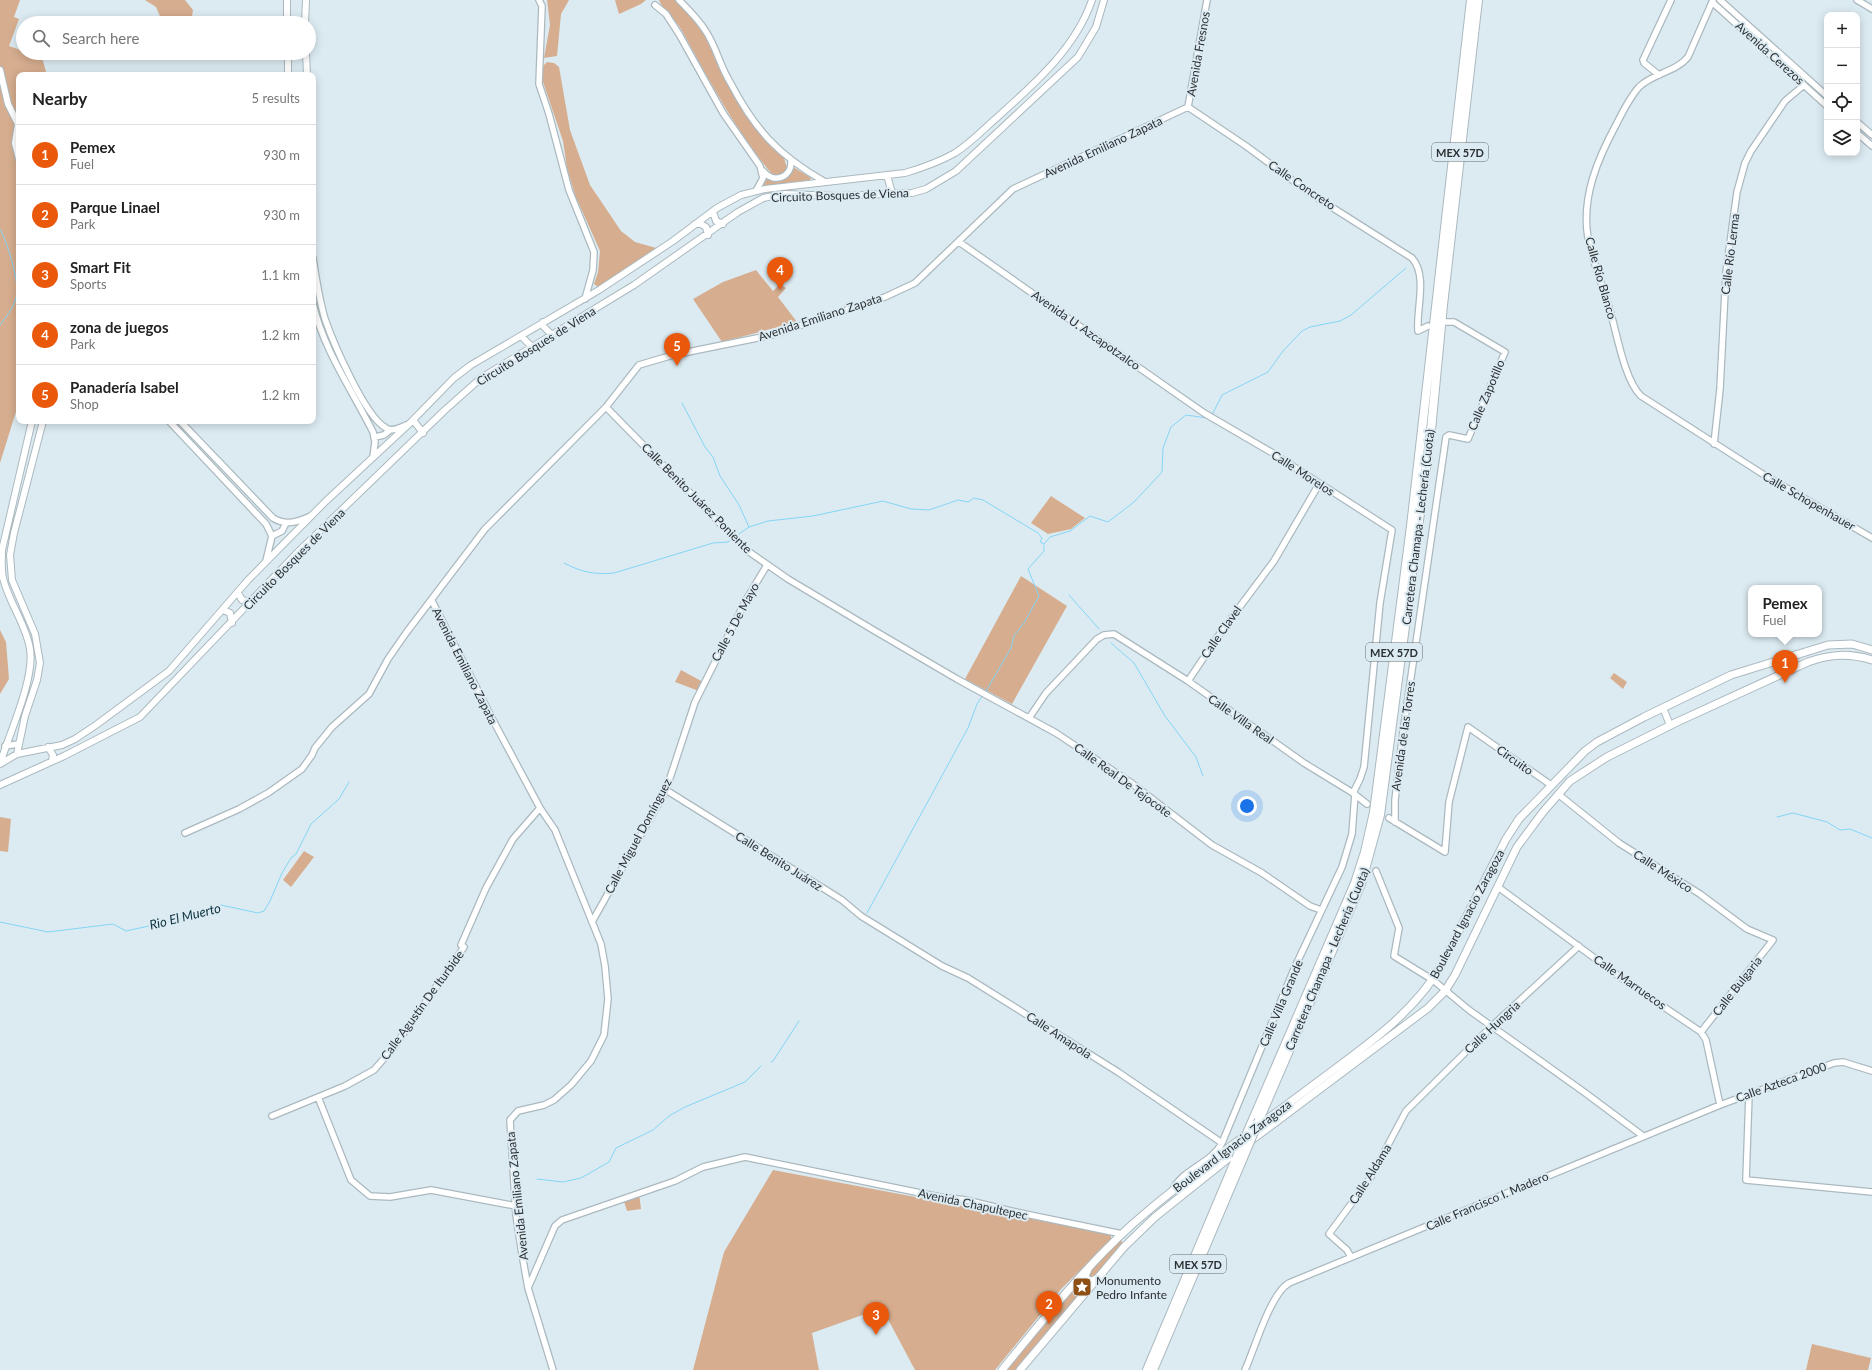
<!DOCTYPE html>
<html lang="en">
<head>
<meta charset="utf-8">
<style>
  body { margin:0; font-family:Lato,sans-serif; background:#f6f6f6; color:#222 }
  .controls { position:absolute; right:12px; top:12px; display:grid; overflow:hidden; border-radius:8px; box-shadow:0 2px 10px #0003 }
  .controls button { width:36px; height:36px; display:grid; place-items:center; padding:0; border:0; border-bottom:1px solid #e0e0e0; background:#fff; color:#222; font:20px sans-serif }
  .you { position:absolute; left:1247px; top:806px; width:14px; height:14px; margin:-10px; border:3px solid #fff; border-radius:50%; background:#1a73e8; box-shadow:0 0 0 6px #1a73e833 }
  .badge { display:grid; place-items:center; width:26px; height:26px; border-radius:50%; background:#ea580c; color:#fff; font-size:13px; font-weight:700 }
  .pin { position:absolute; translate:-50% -33px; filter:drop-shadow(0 1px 2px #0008) }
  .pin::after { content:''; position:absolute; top:21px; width:14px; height:12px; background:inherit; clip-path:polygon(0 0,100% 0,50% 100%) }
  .popup { position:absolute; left:1748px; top:585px; width:74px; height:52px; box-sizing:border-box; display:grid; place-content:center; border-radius:8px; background:#fff; filter:drop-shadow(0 1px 3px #0005); font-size:13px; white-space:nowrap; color:#767676 }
  .popup b { font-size:15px; color:#222 }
  .popup::after { content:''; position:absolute; left:50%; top:100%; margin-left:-8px; border:8px solid transparent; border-top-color:#fff }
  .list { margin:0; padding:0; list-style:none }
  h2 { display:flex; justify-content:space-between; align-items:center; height:52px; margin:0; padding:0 16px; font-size:17px }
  h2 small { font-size:13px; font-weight:400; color:#767676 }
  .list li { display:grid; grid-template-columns:26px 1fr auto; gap:12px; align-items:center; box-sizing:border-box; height:60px; padding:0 16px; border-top:1px solid #e0e0e0 }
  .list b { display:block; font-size:15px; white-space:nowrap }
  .list p { margin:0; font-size:13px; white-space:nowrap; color:#767676 }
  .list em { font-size:13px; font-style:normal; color:#767676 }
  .icon { flex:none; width:22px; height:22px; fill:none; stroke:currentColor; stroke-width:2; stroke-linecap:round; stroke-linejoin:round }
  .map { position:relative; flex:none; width:1872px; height:1370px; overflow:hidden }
  .search { position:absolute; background:#fff; box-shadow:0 2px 10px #0003; left:16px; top:16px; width:300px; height:44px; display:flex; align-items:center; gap:10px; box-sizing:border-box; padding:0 14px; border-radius:22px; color:#767676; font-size:15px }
  .panel { position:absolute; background:#fff; box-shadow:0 2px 10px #0003; left:16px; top:72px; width:300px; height:352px; border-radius:8px }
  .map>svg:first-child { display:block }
  .green { fill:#d6ad8e }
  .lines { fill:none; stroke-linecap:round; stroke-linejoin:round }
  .stream { stroke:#85d5f6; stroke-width:1 }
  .tertiary-casing { stroke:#abb9bf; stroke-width:8 }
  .secondary-casing { stroke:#abb9bf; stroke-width:8 }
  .primary-casing { stroke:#abb9bf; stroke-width:9 }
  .motorway-casing { stroke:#abb9bf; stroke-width:10 }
  .tertiary { stroke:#fff; stroke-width:5.5 }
  .secondary { stroke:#fff; stroke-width:6 }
  .primary { stroke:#fff; stroke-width:7 }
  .motorway { stroke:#fff; stroke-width:8 }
  .motorway-bridge-casing { stroke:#abb9bf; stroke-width:10; stroke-linecap:butt }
  .motorway-bridge { stroke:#fff; stroke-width:8 }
  .labels { text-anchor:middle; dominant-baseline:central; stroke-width:4; stroke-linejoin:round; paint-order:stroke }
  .shield { fill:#dcebf2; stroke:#60686c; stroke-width:1 }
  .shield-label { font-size:11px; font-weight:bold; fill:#2b3033 }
  .street-label { font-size:12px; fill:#2b3033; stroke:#dcebf2 }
  .poi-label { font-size:12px; fill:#2b3033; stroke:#dcebf2; text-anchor:start }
  .water-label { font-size:13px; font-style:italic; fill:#0c3240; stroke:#dcebf2 }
</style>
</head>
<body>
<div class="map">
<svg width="1872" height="1370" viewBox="0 0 1872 1370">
  <rect width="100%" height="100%" fill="#dcebf2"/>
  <!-- green -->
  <path class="green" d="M0,0H20L14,17L19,19L9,46L23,51V53L42,58L47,75H19V402L0,463Z
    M145,0H185L193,10L191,23H163L156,7Z
    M547,0H569L561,14L557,56L544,58L550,25Z
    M615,0H646L641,4L619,14Z
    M659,0H675L705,31L716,59L743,111L771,147L784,158L787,168L783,175L776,176L771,173C734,128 709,80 681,29C676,20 661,7 659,0Z
    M547,62L554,63L559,67L570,130L590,185L621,231L635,242L656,248L598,287L594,284L598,272L600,251L575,195L567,168L563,141L542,79V67Z
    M793,167L811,178L810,180L763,186L767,177C778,185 790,179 793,167Z
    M756,270L773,291L780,284L786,288L778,297L797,322L722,342L693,299L723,282Z
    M1051,496L1054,498L1085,518L1071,529L1048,534L1031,523Z
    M1021,576L1067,606L1012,704L965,679Z
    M0,630L6,642L9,679L0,694Z
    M681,670L703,682L699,691L675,682Z
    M1614,673L1627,682L1623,689L1610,678Z
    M0,817L11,819L8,852L0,851Z
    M304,851L314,857L291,887L283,880Z
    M773,1170L1111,1234V1240L1062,1288L995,1370H915L882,1308L812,1333L819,1370H693L724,1252Z
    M639,1193L641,1209L627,1211L623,1198Z
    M1121,1239L1123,1246L1092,1279L1088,1273Z
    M1083,1277L1086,1282L1091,1283L1017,1370H1004Z
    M1812,1344L1871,1358L1868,1370H1806Z"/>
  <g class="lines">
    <!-- stream -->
    <path class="stream" d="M0,229C7,241 21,286 16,298C13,308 6,317 0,325
      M682,403L705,447L713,457L720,476L739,505L749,527
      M1212,415L1222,395L1268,372L1283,351L1302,331L1310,327L1340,321L1351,315L1406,268
      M736,536L749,527L768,521L813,516L883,501L911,509L929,510L958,500L968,502L974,498L983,500L1038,533L1042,538L1040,542L1044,544L1050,537L1070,531L1090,516L1108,522L1134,502L1162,472L1163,448L1171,427L1186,415L1207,418
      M564,563C581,572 595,575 614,573L713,543L728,542L732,539
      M1069,595L1099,629
      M1111,643L1134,663L1165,716L1196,757L1203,776
      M986,691L1011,648L1014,636L1024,623L1039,596L1028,569L1044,551V545
      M1777,817L1793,813L1827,822L1840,830L1850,829L1872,838
      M867,913L968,728L977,704L983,695
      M0,922L48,932L113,924L126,931L172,921L221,905L258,913L264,911L270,901L282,873L291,858L296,854L311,824L339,799L349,782
      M771,1062L773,1061L799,1021
      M537,1179L563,1182L581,1178L609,1162L616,1148L653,1130L669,1116L685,1107L745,1082L761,1066"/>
    <defs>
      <path id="tertiary" d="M539,0L542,6L539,84L549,114L569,190L594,252L593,270L585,299
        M679,0C688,9 698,19 705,30C716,46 720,66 730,82C755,130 778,155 825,182
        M1713,0L1688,57C1676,72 1653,73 1639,87C1630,97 1623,111 1617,123C1598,158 1581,197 1588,238C1593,264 1604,289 1611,314C1617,335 1625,381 1641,396L1761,473L1872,538
        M1720,0L1827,96
        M1857,0L1872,9
        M1712,2L1827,106
        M655,5L666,14L679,34L723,113L760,166L763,178L756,191
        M1659,75L1644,63L1643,60L1671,0
        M1188,107L1246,146L1311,194L1412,258C1428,276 1416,309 1418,331L1428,326
        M1188,107L1207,0
        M1857,122L1872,135
        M1857,133L1872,146
        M763,171C773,184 792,178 791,161
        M959,242L1204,413L1271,452L1392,530L1380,603L1364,767L1360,779L1353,793
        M313,258C316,278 319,299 325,319C333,342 365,417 386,428C392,432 400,428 406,425
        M313,304C324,351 352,390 373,432L375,442L373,457
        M606,407L745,549L788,579L875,631L957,679L1056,733L1130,782L1212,845L1262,873L1310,906L1321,910
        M169,421L266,524L272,536L266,561
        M180,421L273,518C286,526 298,522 311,516
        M375,437L384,435L390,430
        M1714,444L1720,389L1726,272L1737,192L1745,163L1751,151L1785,101L1804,85
        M272,536L282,531L286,523
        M432,601L495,724L540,808L555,830L601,944L605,966L608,999L604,1035L591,1061L571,1085L554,1100L544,1105L518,1111L510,1120L516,1215L522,1254L528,1288L553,1370
        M1188,681L1221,632L1274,561L1319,484
        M1029,718L1046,693L1097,639L1104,635L1114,634L1188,681L1304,763L1353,793L1367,804
        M5,746L18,744
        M666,790L842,900L861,916L942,966L968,978L1118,1072L1222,1143
        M1558,794L1619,843L1700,894L1747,929L1773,940L1701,1032
        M1389,818L1445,852L1449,802L1468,727L1551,785
        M1395,822V800L1403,732L1446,437L1449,435L1468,439L1505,352L1454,322H1446
        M185,833L239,809L268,793L302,769L312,755L315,748L332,727L369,694L388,659L406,633L485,529L606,407L639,365L673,355L772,335L885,297L915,283L1013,189L1188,107
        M1376,871L1399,928L1394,956L1433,980L1469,1010L1584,1092L1643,1136
        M1498,887L1627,982L1701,1032L1706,1040L1720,1105
        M592,922L666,790L695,702L746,600L767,565
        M461,945L486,888L513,839L540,808
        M1749,1094L1746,1180L1872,1192
        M318,1097L351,1180L370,1196L390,1197L431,1190L516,1206
        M272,1116L345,1086L374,1070L394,1047L464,947
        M1172,1191C1182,1169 1211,1164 1222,1143L1294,969L1342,867L1352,834L1355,794
        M1351,1257L1347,1250L1329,1234L1371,1177L1406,1111L1492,1026L1579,946
        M528,1288L555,1226L562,1220L675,1181L703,1167L745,1157L940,1197L966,1200L1011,1211L1122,1234
        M1245,1370C1255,1348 1270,1294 1289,1283L1720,1105L1834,1063L1843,1062L1872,1071"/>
      <path id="secondary" d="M287,0V23
        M305,23L306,0
        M288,53V75
        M306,53L307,75
        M0,70L8,104L18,124L15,143L19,159
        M887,175L892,193
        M713,211L716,221L723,224
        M695,224H701L706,227L708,235
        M543,322L544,327L552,335
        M521,336L532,347
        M413,420L423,433
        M238,593L242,600L251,602
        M223,610L230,613L232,623
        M1663,708L1670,725
        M48,747L53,755L52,761
        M17,754L25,716L37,680L40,663L35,634L12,580L10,555L14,533L43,421
        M0,764L17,754L62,745L75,739L96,725L169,671L248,580L325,502L409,424L454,378L471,365L599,290L673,241L717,208L741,195L765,189L905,173C922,168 939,162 955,153C969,144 981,132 993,121C1031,87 1075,50 1092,0
        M0,764C9,734 35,679 30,649C26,624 9,603 3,578C1,569 2,559 2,550L32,421
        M0,785L64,756L140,717L296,554L445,410L481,378L634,285L738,212L763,198L785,194L837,196L912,193L926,189L956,171L1078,57L1096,27L1104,0
        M1089,1268L1086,1275L1087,1279L1091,1281L1097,1278"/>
      <path id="primary" d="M1249,1142L1428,1008L1445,991L1455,975L1517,847L1543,812L1570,781L1607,757L1677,722L1808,662C1831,654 1849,653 1872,660
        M1002,1370C1048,1314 1093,1256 1149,1210C1204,1164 1263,1123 1320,1080C1364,1047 1415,1013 1442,964L1506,839L1519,819L1585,751L1597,742L1644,717L1731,675L1828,645L1852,644L1872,650
        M1020,1370L1124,1247L1155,1217L1240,1149"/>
      <path id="motorway" d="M1259,1120L1361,884L1380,815L1431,430L1443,305L1478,0
        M1251,1124L1355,883L1365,852L1374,812L1411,526L1471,0
        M1147,1370L1236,1159
        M1153,1370L1243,1158"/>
    </defs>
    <!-- tertiary casing -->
    <use href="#tertiary" class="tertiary-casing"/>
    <!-- secondary casing -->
    <use href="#secondary" class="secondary-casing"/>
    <!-- primary casing -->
    <use href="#primary" class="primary-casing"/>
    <!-- motorway casing -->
    <use href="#motorway" class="motorway-casing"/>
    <!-- tertiary -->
    <use href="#tertiary" class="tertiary"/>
    <!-- secondary -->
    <use href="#secondary" class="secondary"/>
    <!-- primary -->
    <use href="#primary" class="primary"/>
    <!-- motorway -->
    <use href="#motorway" class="motorway"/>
    <defs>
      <path id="motorway-bridge" d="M1243,1158L1259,1120
        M1236,1159L1251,1124"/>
    </defs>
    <!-- motorway-bridge casing -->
    <use href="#motorway-bridge" class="motorway-bridge-casing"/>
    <!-- motorway-bridge -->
    <use href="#motorway-bridge" class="motorway-bridge"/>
  </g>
  <!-- icons -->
  <defs>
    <symbol id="sight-square" viewBox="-11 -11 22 22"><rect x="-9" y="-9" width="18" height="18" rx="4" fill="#8d4f13" stroke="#dcebf2"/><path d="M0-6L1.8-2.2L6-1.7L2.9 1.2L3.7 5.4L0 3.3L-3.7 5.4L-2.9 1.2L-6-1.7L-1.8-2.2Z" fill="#fff"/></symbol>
  </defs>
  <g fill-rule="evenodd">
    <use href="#sight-square" x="1071" y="1276" width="22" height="22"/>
  </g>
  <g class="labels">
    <!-- shield labels -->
    <g class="shield">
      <rect x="1432" y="143" width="56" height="18" rx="3"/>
      <rect x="1366" y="643" width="56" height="18" rx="3"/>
      <rect x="1170" y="1255" width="56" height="18" rx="3"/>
    </g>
    <g class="shield-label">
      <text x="1460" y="152">MEX 57D</text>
      <text x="1394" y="652">MEX 57D</text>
      <text x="1198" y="1264">MEX 57D</text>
    </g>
    <!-- street labels -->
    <g class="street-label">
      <text transform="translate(1770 53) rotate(42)">Avenida Cerezos</text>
      <text transform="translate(1198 54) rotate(-80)">Avenida Fresnos</text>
      <text transform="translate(1103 147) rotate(-25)">Avenida Emiliano Zapata</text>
      <text transform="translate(1302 185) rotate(34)">Calle Concreto</text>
      <text transform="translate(840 195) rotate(-2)">Circuito Bosques de Viena</text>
      <text transform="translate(1730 254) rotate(-83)">Calle Río Lerma</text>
      <text transform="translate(1601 278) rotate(74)">Calle Río Blanco</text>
      <text transform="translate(820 317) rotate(-18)">Avenida Emiliano Zapata</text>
      <text transform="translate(1086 330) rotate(35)">Avenida U. Azcapotzalco</text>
      <text transform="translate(536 346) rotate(-32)">Circuito Bosques de Viena</text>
      <text transform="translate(1486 395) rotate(-67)">Calle Zapotillo</text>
      <text transform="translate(1303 473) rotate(33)">Calle Morelos</text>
      <text transform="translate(697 498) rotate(45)">Calle Benito Juárez Poniente</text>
      <text transform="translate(1809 501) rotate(30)">Calle Schopenhauer</text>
      <text transform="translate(1418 527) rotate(-83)">Carretera Chamapa - Lechería (Cuota)</text>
      <text transform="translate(294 559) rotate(-45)">Circuito Bosques de Viena</text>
      <text transform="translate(735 622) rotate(-62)">Calle 5 De Mayo</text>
      <text transform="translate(1221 632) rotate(-55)">Calle Clavel</text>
      <text transform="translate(465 666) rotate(63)">Avenida Emiliano Zapata</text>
      <text transform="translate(1241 719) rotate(35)">Calle Villa Real</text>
      <text transform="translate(1403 736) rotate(-82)">Avenida de las Torres</text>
      <text transform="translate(1515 760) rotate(35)">Circuito</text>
      <text transform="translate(1123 780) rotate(36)">Calle Real De Tejocote</text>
      <text transform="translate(638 836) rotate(-62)">Calle Miguel Domínguez</text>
      <text transform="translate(779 861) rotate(32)">Calle Benito Juárez</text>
      <text transform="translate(1663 871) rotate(33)">Calle México</text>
      <text transform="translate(1467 914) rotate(-62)">Boulevard Ignacio Zaragoza</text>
      <text transform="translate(1327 959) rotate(-67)">Carretera Chamapa - Lechería (Cuota)</text>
      <text transform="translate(1630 982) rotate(35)">Calle Marruecos</text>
      <text transform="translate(1737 986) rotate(-52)">Calle Bulgaria</text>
      <text transform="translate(1281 1003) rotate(-67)">Calle Villa Grande</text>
      <text transform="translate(422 1005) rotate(-54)">Calle Agustín De Iturbide</text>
      <text transform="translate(1492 1027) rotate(-43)">Calle Hungria</text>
      <text transform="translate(1059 1035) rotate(33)">Calle Amapola</text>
      <text transform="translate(1781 1082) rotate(-20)">Calle Azteca 2000</text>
      <text transform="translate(1232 1146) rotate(-37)">Boulevard Ignacio Zaragoza</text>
      <text transform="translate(1370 1174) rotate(-58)">Calle Aldama</text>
      <text transform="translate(517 1196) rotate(-96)">Avenida Emiliano Zapata</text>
      <text transform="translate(1487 1201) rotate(-23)">Calle Francisco I. Madero</text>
      <text transform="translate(973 1204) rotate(12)">Avenida Chapultepec</text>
    </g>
    <!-- poi labels -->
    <g class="poi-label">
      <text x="1096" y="1280">Monumento<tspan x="1096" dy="14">Pedro Infante</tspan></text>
    </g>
    <!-- water labels -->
    <g class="water-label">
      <text transform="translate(185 916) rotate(-14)">Rio El Muerto</text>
    </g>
  </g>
</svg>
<div class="controls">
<button>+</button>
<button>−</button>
<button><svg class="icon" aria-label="locate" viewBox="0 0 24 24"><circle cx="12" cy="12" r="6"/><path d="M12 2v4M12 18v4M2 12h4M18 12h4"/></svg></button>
<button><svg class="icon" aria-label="layers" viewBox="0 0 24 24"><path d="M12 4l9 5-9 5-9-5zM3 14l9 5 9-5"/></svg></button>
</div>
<div class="you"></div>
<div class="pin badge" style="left:1785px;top:683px">1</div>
<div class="popup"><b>Pemex</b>Fuel</div>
<div class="pin badge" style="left:1049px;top:1324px">2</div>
<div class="pin badge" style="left:876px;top:1335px">3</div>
<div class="pin badge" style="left:780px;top:290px">4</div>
<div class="pin badge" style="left:677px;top:366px">5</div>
<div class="search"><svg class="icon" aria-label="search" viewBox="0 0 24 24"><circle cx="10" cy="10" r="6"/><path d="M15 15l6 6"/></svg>Search here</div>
<section class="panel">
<h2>Nearby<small>5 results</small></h2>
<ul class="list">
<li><span class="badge">1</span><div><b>Pemex</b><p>Fuel</p></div><em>930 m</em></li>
<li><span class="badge">2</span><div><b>Parque Linael</b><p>Park</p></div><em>930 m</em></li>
<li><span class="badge">3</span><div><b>Smart Fit</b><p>Sports</p></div><em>1.1 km</em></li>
<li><span class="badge">4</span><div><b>zona de juegos</b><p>Park</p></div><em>1.2 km</em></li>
<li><span class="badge">5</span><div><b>Panadería Isabel</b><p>Shop</p></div><em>1.2 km</em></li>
</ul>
</section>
</div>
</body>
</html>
